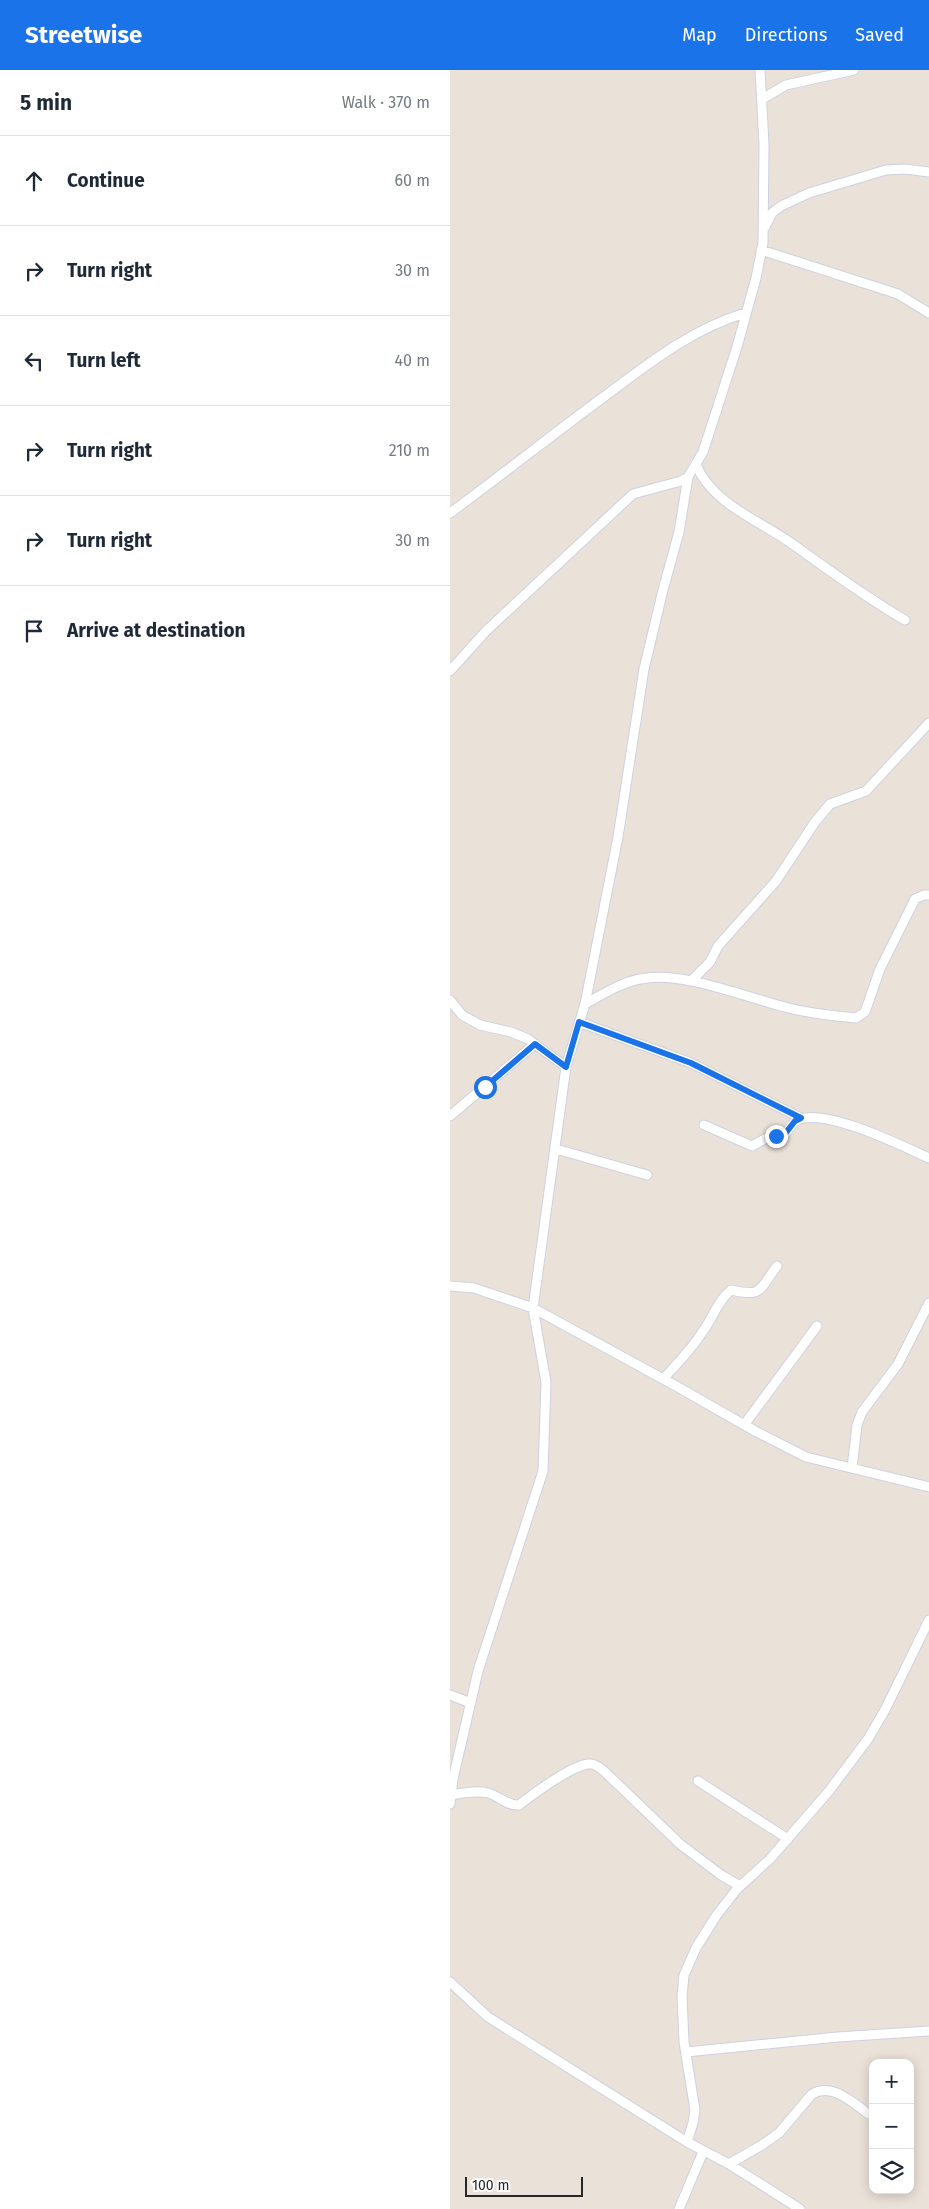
<!DOCTYPE html>
<html lang="en">
<head>
<meta charset="utf-8">
<style>
  body { margin:0; font-family:"Fira Sans",sans-serif; background:#f6f6f7; color:#1f2937 }
  .controls { position:absolute; right:15px; bottom:15px; display:grid; overflow:hidden; border-radius:10px; box-shadow:0 2px 12px #0003 }
  .controls button { width:45px; height:45px; display:grid; place-items:center; padding:0; border:0; border-bottom:1px solid #e0e1e3; background:#fff; color:#1f2937; font:25px sans-serif }
  .scale { position:absolute; left:15px; bottom:12px; width:118px; box-sizing:border-box; padding-left:5px; border:2px solid #272727; border-top:0; font-size:14px; line-height:18px; white-space:nowrap; color:#272727; -webkit-text-stroke:4px #fff; paint-order:stroke }
  .stop { position:absolute; width:15px; height:15px; margin:-11px; border:4px solid #1a73e8; border-radius:50%; background:#fff }
  .stop.end { background:#1a73e8; border-color:#fff; box-shadow:0 1px 5px #0008 }
  .list { margin:0; padding:0; list-style:none }
  h2 { display:flex; justify-content:space-between; align-items:center; height:65px; margin:0; padding:0 20px; font-size:21px }
  h2 small { font-size:16px; font-weight:400; color:#747a83 }
  .list li { display:grid; grid-template-columns:32px 1fr auto; gap:15px; align-items:center; box-sizing:border-box; height:90px; padding:0 20px; border-top:1px solid #e0e1e3 }
  .list b { display:block; font-size:19px; white-space:nowrap }
  .list em { font-size:16px; font-style:normal; color:#747a83 }
  .icon { flex:none; width:28px; height:28px; fill:none; stroke:currentColor; stroke-width:2; stroke-linecap:round; stroke-linejoin:round }
  .map { position:relative; flex:none; width:479px; height:2139px; overflow:hidden }
  header { display:flex; align-items:center; gap:30px; box-sizing:border-box; height:70px; padding:0 25px; background:#1a73e8; color:#fff }
  header strong { font-size:24px }
  nav { display:flex; gap:28px; margin-inline-start:auto; font-size:18px }
  main { display:flex }
  aside { flex:1; background:#fff }
  .map>svg:first-child { display:block }
  .lines { fill:none; stroke-linecap:round; stroke-linejoin:round }
  .minor-casing { stroke:#cdd2e1; stroke-width:11 }
  .minor { stroke:#fff; stroke-width:9 }
  .route { stroke:#1a73e8; stroke-width:6 }
</style>
</head>
<body>
<header>
<strong>Streetwise</strong>
<nav><a>Map</a><a>Directions</a><a>Saved</a></nav>
</header>
<main>
<aside>
<h2>5 min<small>Walk · 370 m</small></h2>
<ul class="list">
<li><svg class="icon" aria-label="ahead" viewBox="0 0 24 24"><path d="M12 20V5M6 11l6-6 6 6"/></svg><div><b>Continue</b></div><em>60 m</em></li>
<li><svg class="icon" aria-label="right" viewBox="0 0 24 24"><path d="M7 20v-9h11M14 6l5 5-5 5"/></svg><div><b>Turn right</b></div><em>30 m</em></li>
<li><svg class="icon" aria-label="left" viewBox="0 0 24 24"><path d="M17 20v-9H6M10 6l-5 5 5 5"/></svg><div><b>Turn left</b></div><em>40 m</em></li>
<li><svg class="icon" aria-label="right" viewBox="0 0 24 24"><path d="M7 20v-9h11M14 6l5 5-5 5"/></svg><div><b>Turn right</b></div><em>210 m</em></li>
<li><svg class="icon" aria-label="right" viewBox="0 0 24 24"><path d="M7 20v-9h11M14 6l5 5-5 5"/></svg><div><b>Turn right</b></div><em>30 m</em></li>
<li><svg class="icon" aria-label="arrive" viewBox="0 0 24 24"><path d="M6 21V4h12l-3 4 3 4H6"/></svg><div><b>Arrive at destination</b></div></li>
</ul>
</aside>
<div class="map">
<svg width="479" height="2139" viewBox="0 0 479 2139">
  <rect width="100%" height="100%" fill="#eae1d8"/>
  <g class="lines">
    <defs>
      <path id="minor" d="M312,29L336,15L404,0
        M315,157L322,143L331,136L359,123L436,100L455,99L479,102
        M311,180L448,224L479,243
        M246,395C264,435 307,449 341,473C379,500 415,527 455,550
        M0,443C52,405 103,364 155,326C199,293 242,259 295,243
        M0,601L36,561L183,424L231,411L238,407L253,382L287,277L306,208L313,173L314,74L310,0
        M241,911L260,892L268,876L326,811L365,752L380,734L416,721L479,653
        M0,930L12,945L30,955L61,962L78,969L116,997
        M135,934C153,924 170,913 190,909C230,900 295,927 335,937C355,943 385,946 406,948L415,942L430,899L465,829L474,825H479
        M129,952L241,993L351,1048
        M0,1046L85,974
        M254,1055L302,1076L320,1066L334,1065C339,1060 343,1051 350,1049C380,1040 450,1075 479,1088
        M106,1079L197,1105
        M0,1216L24,1218L83,1238L226,1316L305,1361L356,1387L479,1417
        M213,1309C227,1294 242,1279 253,1261C263,1248 268,1230 281,1220C313,1227 308,1221 327,1196
        M294,1355L367,1256
        M402,1398L407,1355L412,1342L448,1294L479,1233
        M0,1625L21,1633
        M248,1711L338,1769
        M1,1725C14,1723 26,1720 38,1723C49,1726 57,1736 69,1735C82,1725 126,1692 141,1694C146,1694 151,1699 155,1702L230,1774L271,1805L290,1816
        M0,1734L3,1709L28,1601L93,1401L96,1312L83,1238L116,997L135,934L168,767L194,599L213,520L229,462L238,407
        M0,1912L38,1947L237,2072L279,2094L350,2139
        M236,1982L388,1967L479,1961
        M237,2072L243,2053L245,2040L234,1972L232,1926L234,1905L246,1878L266,1846L287,1819L320,1789L379,1721L418,1669L435,1640L479,1550
        M279,2094L312,2075L329,2063L362,2024C382,2012 403,2033 419,2044
        M229,2139L253,2082"/>
    </defs>
    <!-- minor casing -->
    <use href="#minor" class="minor-casing"/>
    <!-- minor -->
    <use href="#minor" class="minor"/>
  </g>
  <g class="lines">
    <!-- route -->
    <path class="route" d="M35,1017L85,974L116,997L129,952L241,993L351,1048L345,1051L334,1065L326,1066"/>
  </g>
</svg>
<div class="controls">
<button>+</button>
<button>−</button>
<button><svg class="icon" aria-label="layers" viewBox="0 0 24 24"><path d="M12 4l9 5-9 5-9-5zM3 14l9 5 9-5"/></svg></button>
</div>
<div class="scale">100 m</div>
<div class="stop" style="left:35px;top:1017px"></div>
<div class="stop end" style="left:326px;top:1066px"></div>
</div>
</main>
</body>
</html>
